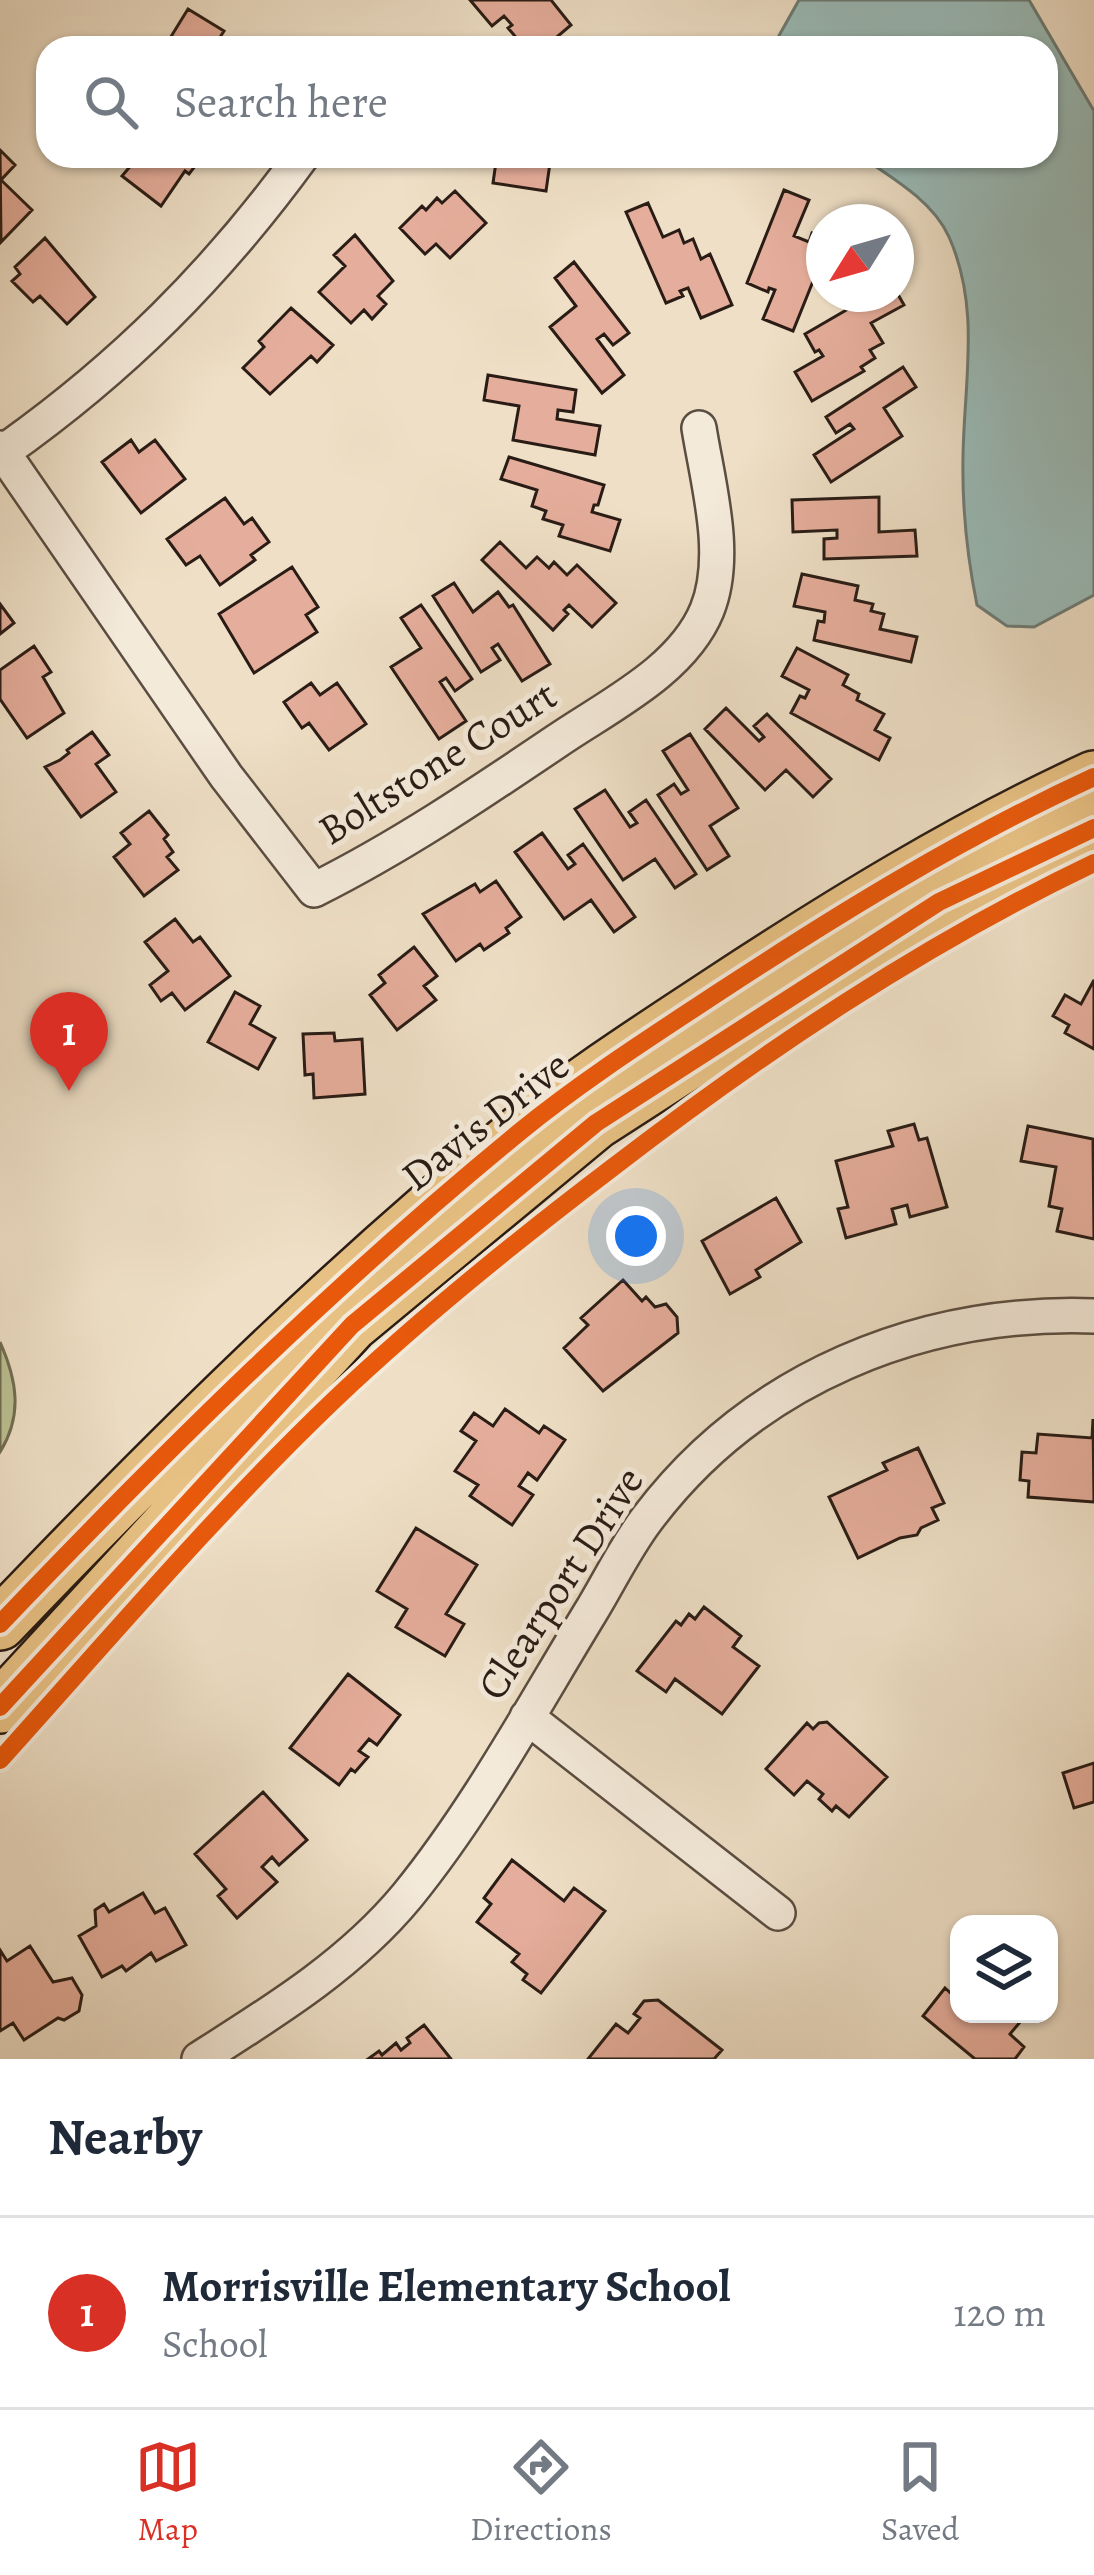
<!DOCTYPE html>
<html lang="en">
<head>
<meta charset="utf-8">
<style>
  body { margin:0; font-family:Alegreya,serif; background:#f6f6f7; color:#1f2937 }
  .controls { position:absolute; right:36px; bottom:36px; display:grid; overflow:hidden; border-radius:24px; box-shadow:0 3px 9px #0004 }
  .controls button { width:108px; height:108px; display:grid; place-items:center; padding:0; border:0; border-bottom:3px solid #e0e1e3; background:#fff; color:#1f2937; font:60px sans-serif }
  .compass { position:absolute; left:806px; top:204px; width:108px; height:108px; border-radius:50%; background:#fff; box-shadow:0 3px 9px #0004; rotate:233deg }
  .you { position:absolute; left:636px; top:1236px; width:42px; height:42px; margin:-30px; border:9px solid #fff; border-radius:50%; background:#1a73e8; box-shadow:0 0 0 18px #1a73e833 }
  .badge { display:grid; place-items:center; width:78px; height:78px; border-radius:50%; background:#d93025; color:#fff; font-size:39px; font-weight:700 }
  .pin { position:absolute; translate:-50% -99px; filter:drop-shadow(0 3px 6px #0008) }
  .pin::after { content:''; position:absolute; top:63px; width:42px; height:36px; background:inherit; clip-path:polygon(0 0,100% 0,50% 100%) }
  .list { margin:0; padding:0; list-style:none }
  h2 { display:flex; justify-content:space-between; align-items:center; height:156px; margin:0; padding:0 48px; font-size:51px }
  h2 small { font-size:39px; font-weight:400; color:#747a83 }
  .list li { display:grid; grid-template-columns:78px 1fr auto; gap:36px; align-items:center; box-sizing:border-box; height:192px; padding:0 48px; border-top:3px solid #e0e1e3 }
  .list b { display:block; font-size:45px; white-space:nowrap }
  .list p { margin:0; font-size:39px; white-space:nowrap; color:#747a83 }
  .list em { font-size:39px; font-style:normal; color:#747a83 }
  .icon { flex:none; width:66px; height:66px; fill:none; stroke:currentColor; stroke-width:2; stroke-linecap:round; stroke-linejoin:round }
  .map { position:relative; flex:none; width:1094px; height:2059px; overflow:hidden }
  .search { position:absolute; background:#fff; box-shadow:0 3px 9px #0004; left:36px; right:36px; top:36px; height:132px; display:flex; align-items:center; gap:30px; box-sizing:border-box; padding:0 42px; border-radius:36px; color:#747a83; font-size:45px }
  .sheet { height:348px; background:#fff }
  nav { display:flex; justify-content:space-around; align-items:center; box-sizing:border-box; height:168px; border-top:3px solid #e0e1e3; background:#fff; font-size:33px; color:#747a83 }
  nav a { display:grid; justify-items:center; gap:6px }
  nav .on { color:#d93025 }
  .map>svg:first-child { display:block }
  .green { fill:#bbc193; stroke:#726e54; stroke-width:3 }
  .water { fill:#9abcb9; stroke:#6d7c77; stroke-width:3 }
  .building { fill:#e5ad9b; stroke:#291c15; stroke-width:3 }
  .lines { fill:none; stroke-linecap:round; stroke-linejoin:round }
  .street-casing { stroke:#5a4d41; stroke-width:38 }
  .primary-casing { stroke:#291c15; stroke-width:56 }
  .street { stroke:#f4eada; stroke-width:33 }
  .primary { stroke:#e7c083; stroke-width:51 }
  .cycleway-casing { stroke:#f4eada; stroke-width:26 }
  .cycleway { stroke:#e8590c; stroke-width:18 }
  .labels { text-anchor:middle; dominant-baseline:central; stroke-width:10; stroke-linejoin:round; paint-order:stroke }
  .street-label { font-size:42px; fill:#291c15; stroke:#f4eada }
</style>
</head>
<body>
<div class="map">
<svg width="1094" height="2059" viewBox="0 0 1094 2059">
  <rect width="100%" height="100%" fill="#eedfc6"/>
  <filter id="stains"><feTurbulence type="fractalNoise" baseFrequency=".00167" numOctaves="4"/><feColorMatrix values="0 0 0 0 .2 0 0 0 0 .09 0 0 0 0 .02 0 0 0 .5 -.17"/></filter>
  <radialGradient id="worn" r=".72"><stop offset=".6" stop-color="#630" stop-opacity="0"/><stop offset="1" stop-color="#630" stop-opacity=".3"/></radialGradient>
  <!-- green -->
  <path class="green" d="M0,1342C17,1380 23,1415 0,1452Z"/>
  <!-- water -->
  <path class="water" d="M799,0H1029L1094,111V595L1034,627L1007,626L977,605C967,556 962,507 963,457C964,381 981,309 949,237C933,201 891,177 860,156H1046V48H772Z"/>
  <!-- building -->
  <path class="building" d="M470,0H551L571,25L544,48H525L508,28L512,25L504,16L492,26Z
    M188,9L224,31L213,48H164Z
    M0,150L15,165L1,180L32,210L1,242Z
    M123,156H203L189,174L185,171L161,206L122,176L133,163Z
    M503,156H551L546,191L493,183L496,162L501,163Z
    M784,190L809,200L794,236L809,242L812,233L824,238V254L793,331L763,319L775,290L769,288L768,292L747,283Z
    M455,191L486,223L450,258L436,244L425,254L400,228L422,206L426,210L437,198L442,203Z
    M648,203L663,237L679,230L684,243L693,239L701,259L710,254L732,305L701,318L688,288L680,291L683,296L666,303L626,212Z
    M355,235L393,281L378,296L386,304L372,319L364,310L351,323L319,292L345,266L334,255Z
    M45,238L95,297L67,324L40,296L33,302L12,281L20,274L15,267Z
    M574,262L629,333L613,345L604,334L597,339L624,375L602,393L550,327L576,306L555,278Z
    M896,291L904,305L871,323L883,343L870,350L875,358L861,367L864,371L812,401L795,372L823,356L819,350L815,352L805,334L874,294Z
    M291,308L333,345L317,362L311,356L270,394L243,368L264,347L259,341Z
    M903,367L916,387L884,408L902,436L831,482L814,455L854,429L850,424L836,433L826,417Z
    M488,375L576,390L573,412L558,410L557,419L600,426L595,455L513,440L519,406L484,400Z
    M131,440L139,452L155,440L185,479L141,513L102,462Z
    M509,457L604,485L598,505H594L592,512L620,520L610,551L559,536L563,525L543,519L546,511L532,506L537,490L501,479Z
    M879,497V532L915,530L917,556L824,559V539L837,538V530L793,532L792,500Z
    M225,498L244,524L252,518L269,542L251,555L255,560L220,585L200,556L186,565L167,539Z
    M500,542L526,568L537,557L549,568L554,562L567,575L577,565L616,603L592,627L569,605L564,610L568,614L553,630L482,560Z
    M292,567L318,607L306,615L317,632L254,673L219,614Z
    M802,574L858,586L855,600L873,604L871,611L884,614L880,629L917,637L911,662L814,640L818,621L824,622L825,612L794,606Z
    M454,583L473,612L498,592L509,607L513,605L550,664L522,681L498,644L492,648L500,660L481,672L433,596Z
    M0,604L14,623L0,634Z
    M421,605L472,679L455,691L446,678L440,682L466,721L439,739L391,667L421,648L401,618Z
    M34,646L51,672L43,677L64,713L27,738L0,699V670Z
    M797,648L848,675L843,685L859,694L857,700L884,714L875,730L890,738L879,760L791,713L800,696L805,698L809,690L782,676Z
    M311,683L320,695L337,683L366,724L329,750L309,723L302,728L284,702Z
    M726,708L759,741L764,737L754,726L767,714L831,779L813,797L786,770L765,790L705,729Z
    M92,732L109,755L96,764L116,792L81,817L45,767L60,760L69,753L67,750Z
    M690,734L738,808L710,826L729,856L707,870L658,795L674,784L681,794L688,790L663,751Z
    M605,790L630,827L637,823L629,812L646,800L696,874L675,888L655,859L623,880L575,809Z
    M149,811L168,835L164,839L173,852L167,857L178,870L144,896L114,857L130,844L121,833Z
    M542,833L568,869L575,864L568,855L583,844L635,917L614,932L591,900L564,919L515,852Z
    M496,881L521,917L506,928L509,933L484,950L480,944L456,961L423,914L475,884L480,892Z
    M175,919L193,942L200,937L230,976L185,1010L172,993L161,1001L150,985L168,971L145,942Z
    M414,947L437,976L424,986L436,1000L397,1030L370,995L385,983L379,975Z
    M1094,980V1049L1065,1033L1069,1025L1053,1016L1065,995L1081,1004Z
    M235,992L260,1006L250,1024L275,1038L258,1069L208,1042Z
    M334,1033L335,1041L362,1039L365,1094L314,1098L313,1074L305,1075L303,1034Z
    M914,1124L919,1140L927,1138L947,1207L910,1217L907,1205L892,1209L896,1224L846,1238L838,1209L848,1207L836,1161L893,1146L888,1131Z
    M1028,1126L1093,1139L1094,1239L1057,1231L1062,1209L1049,1206L1056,1167L1021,1161Z
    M776,1198L801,1242L756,1270L760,1277L730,1294L702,1241Z
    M623,1280L642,1301L646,1297L655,1307L666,1304L677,1317L678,1333L603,1391L564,1348L588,1325L581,1318Z
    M505,1409L539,1433L544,1426L565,1440L537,1480L528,1473L519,1486L533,1495L512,1525L470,1496L478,1485L455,1471L476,1441L461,1431L474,1413L493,1426Z
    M1093,1419L1094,1502L1028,1497L1029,1481L1020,1480L1022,1452L1036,1453L1038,1434L1092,1438Z
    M918,1448L944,1503L932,1508L938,1520L921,1528L917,1535L900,1538L858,1558L829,1497L887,1470L883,1463Z
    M416,1528L477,1565L446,1614L464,1624L445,1656L396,1627L407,1609L377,1591Z
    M704,1607L741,1636L733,1647L759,1666L722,1714L675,1679L666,1692L637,1671L676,1621L681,1625L689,1614L695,1619Z
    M348,1674L400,1715L377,1745L369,1739L359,1751L368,1757L355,1772L351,1769L339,1785L290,1748Z
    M827,1722L887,1777L849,1817L836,1806L832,1811L819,1799L823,1794L807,1781L794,1795L766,1769L807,1723L813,1729L819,1723Z
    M1094,1763V1802L1074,1808L1063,1773Z
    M263,1792L307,1840L279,1865L272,1857L262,1867L277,1882L237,1918L218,1896L226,1889L195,1854Z
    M512,1860L564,1901L574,1888L605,1911L541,1993L523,1980L527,1974L512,1962L519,1954L477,1922L491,1904L484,1898Z
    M143,1893L155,1913L165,1908L186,1945L156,1961L151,1953L126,1971L122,1966L102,1977L79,1936L96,1926L95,1910L104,1904L109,1912Z
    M30,1946L53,1982L72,1978L82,1995L79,2011L64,2020L58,2018L24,2040L13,2023L0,2031V1950L7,1961Z
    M945,1988L955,1997L959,1993V2014H1035L1031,2019L1026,2015L1010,2034L1024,2047L1015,2059H975L923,2016Z
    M658,2000L722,2050L714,2059H588L616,2024L628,2033L640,2018L634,2014L644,2001Z
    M424,2025L451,2059H368L379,2051L382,2055L396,2043L401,2050L410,2043L407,2038Z"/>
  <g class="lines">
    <defs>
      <path id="street" d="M0,448L226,776L314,890C400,847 477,795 557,741C608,706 682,671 707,610C729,556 708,484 699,428
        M3,452C122,368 216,274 302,156
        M527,1717L778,1913
        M199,2059C273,2012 350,1965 407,1896C477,1810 532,1708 590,1613C609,1582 625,1548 647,1519C753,1378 921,1310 1094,1316"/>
      <path id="primary" d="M0,1624C165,1451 336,1282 522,1130C582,1081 651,1037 716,994C838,914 961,838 1094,777
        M0,1707L352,1325L596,1123L939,902L1094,828"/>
    </defs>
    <!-- street casing -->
    <use href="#street" class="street-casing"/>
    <!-- primary casing -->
    <use href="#primary" class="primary-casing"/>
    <!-- street -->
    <use href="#street" class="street"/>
    <!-- primary -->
    <use href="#primary" class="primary"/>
    <defs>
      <path id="cycleway" d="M0,1624C165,1451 336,1282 522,1130C582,1081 651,1037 716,994C838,914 961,838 1094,777
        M0,1707L352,1325L596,1123L939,902L1094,828
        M0,1760C109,1639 216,1513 333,1401C420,1318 516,1241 612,1168C763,1052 922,945 1094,863"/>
    </defs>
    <!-- cycleway casing -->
    <use href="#cycleway" class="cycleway-casing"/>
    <!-- cycleway -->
    <use href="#cycleway" class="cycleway"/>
  </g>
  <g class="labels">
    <!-- street labels -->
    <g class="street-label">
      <text transform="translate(437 762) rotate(-32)">Boltstone Court</text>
      <text transform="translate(485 1120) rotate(-38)">Davis Drive</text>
      <text transform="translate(560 1583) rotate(-57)">Clearport Drive</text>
    </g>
  </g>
  <rect width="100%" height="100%" filter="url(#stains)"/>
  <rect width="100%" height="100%" fill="url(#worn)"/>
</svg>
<div class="controls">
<button><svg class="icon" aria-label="layers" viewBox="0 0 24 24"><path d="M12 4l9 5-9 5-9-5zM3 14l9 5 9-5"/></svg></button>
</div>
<svg class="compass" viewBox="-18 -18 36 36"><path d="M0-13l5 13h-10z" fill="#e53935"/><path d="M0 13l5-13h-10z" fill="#747a83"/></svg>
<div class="you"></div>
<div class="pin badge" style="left:69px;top:1091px">1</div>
<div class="search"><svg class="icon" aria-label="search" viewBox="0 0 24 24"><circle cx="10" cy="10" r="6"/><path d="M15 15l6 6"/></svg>Search here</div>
</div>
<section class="sheet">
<h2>Nearby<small></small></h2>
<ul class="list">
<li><span class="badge">1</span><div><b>Morrisville Elementary School</b><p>School</p></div><em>120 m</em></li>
</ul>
</section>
<nav>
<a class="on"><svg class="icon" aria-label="map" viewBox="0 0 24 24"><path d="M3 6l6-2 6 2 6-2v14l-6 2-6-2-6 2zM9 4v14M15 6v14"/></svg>Map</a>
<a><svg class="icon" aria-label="directions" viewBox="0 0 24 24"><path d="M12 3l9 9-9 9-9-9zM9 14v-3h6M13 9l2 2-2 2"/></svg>Directions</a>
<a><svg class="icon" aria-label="saved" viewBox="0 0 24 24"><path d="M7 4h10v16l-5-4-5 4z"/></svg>Saved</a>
</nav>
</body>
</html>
